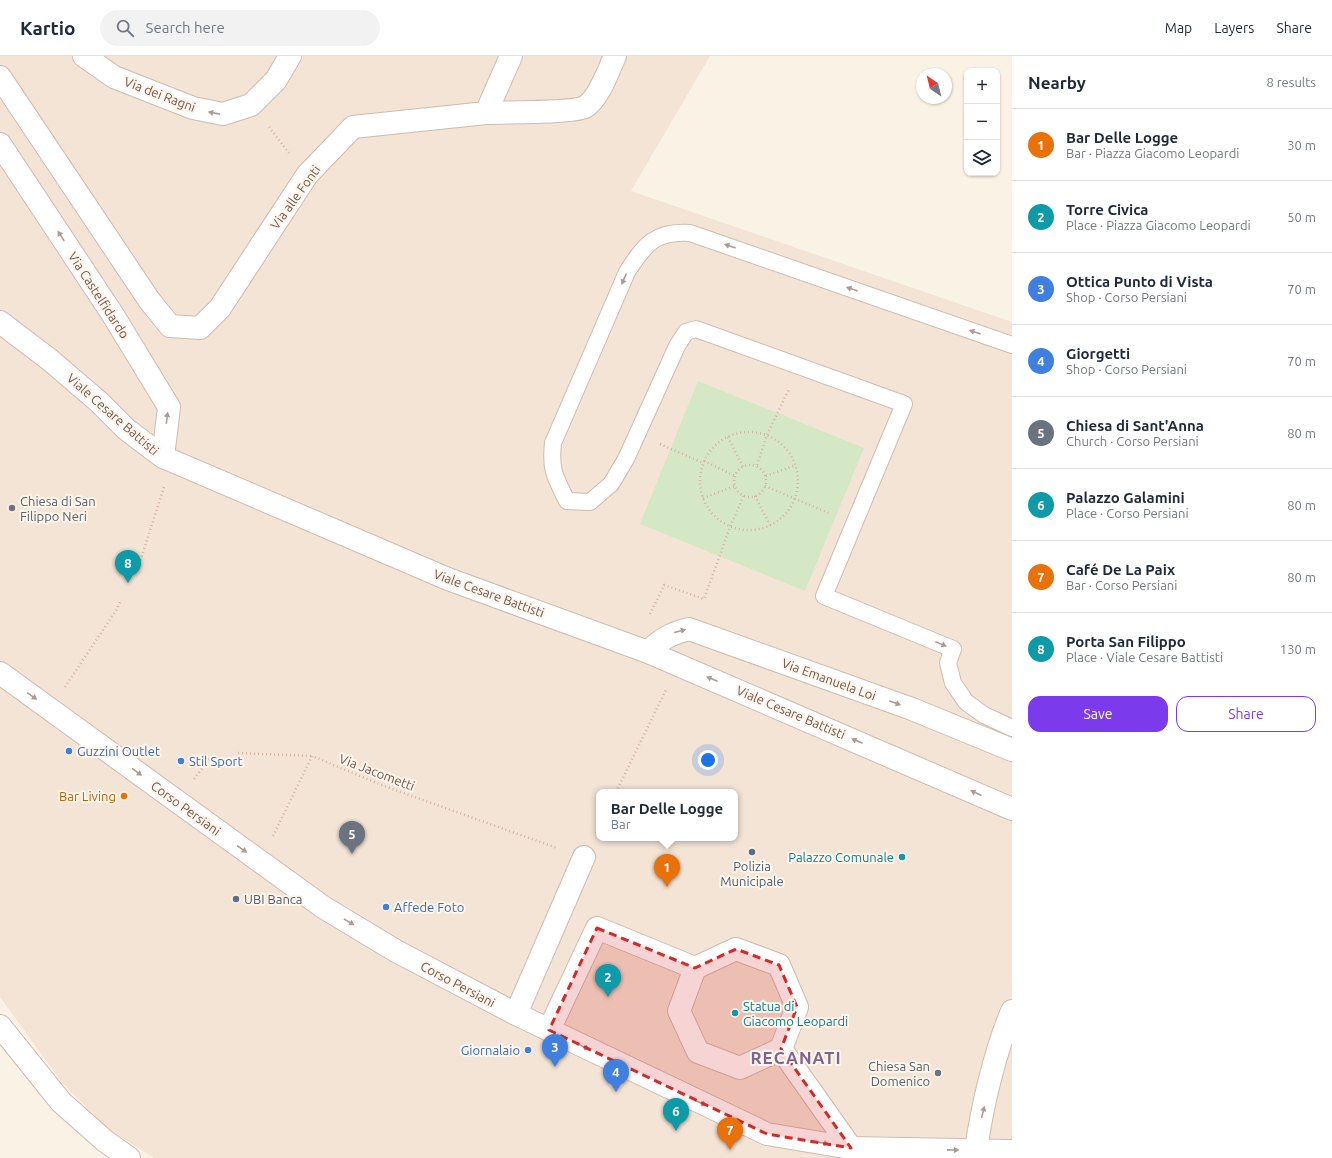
<!DOCTYPE html>
<html lang="en">
<head>
<meta charset="utf-8">
<style>
  body { margin:0; font-family:Ubuntu,sans-serif; background:#f2f2f3; color:#1f2937 }
  .controls { position:absolute; right:12px; top:12px; display:grid; overflow:hidden; border-radius:8px; box-shadow:0 1px 3px #0004 }
  .controls button { width:36px; height:36px; display:grid; place-items:center; padding:0; border:0; border-bottom:1px solid #e0e1e3; background:#fff; color:#1f2937; font:20px sans-serif }
  .compass { position:absolute; left:916px; top:12px; width:36px; height:36px; border-radius:50%; background:#fff; box-shadow:0 1px 3px #0004; rotate:325deg }
  .you { position:absolute; left:708px; top:704px; width:14px; height:14px; margin:-10px; border:3px solid #fff; border-radius:50%; background:#1a73e8; box-shadow:0 0 0 6px #1a73e833 }
  .badge { display:grid; place-items:center; width:26px; height:26px; border-radius:50%; background:#7c3aed; color:#fff; font-size:13px; font-weight:700 }
  .pin { position:absolute; translate:-50% -33px; filter:drop-shadow(0 1px 2px #0008) }
  .pin::after { content:''; position:absolute; top:21px; width:14px; height:12px; background:inherit; clip-path:polygon(0 0,100% 0,50% 100%) }
  .popup { position:absolute; left:596px; top:733px; width:142px; height:52px; box-sizing:border-box; display:grid; place-content:center; border-radius:8px; background:#fff; filter:drop-shadow(0 1px 3px #0005); font-size:13px; white-space:nowrap; color:#747a83 }
  .popup b { font-size:15px; color:#1f2937 }
  .popup::after { content:''; position:absolute; left:50%; top:100%; margin-left:-8px; border:8px solid transparent; border-top-color:#fff }
  .list { margin:0; padding:0; list-style:none }
  h2 { display:flex; justify-content:space-between; align-items:center; height:52px; margin:0; padding:0 16px; font-size:17px }
  h2 small { font-size:13px; font-weight:400; color:#747a83 }
  .list li { display:grid; grid-template-columns:26px 1fr auto; gap:12px; align-items:center; box-sizing:border-box; height:72px; padding:0 16px; border-top:1px solid #e0e1e3 }
  .list b { display:block; font-size:15px; white-space:nowrap }
  .list p { margin:0; font-size:13px; white-space:nowrap; color:#747a83 }
  .list em { font-size:13px; font-style:normal; color:#747a83 }
  .actions { display:flex; gap:8px; padding:12px 16px }
  .actions a { flex:1; padding:9px 0; border:1px solid #7c3aed; border-radius:12px; text-align:center; font-size:14px; color:#7c3aed }
  .actions .main { background:#7c3aed; color:#fff }
  .icon { flex:none; width:22px; height:22px; fill:none; stroke:currentColor; stroke-width:2; stroke-linecap:round; stroke-linejoin:round }
  .map { position:relative; flex:none; width:1012px; height:1102px; overflow:hidden }
  header { display:flex; align-items:center; gap:24px; box-sizing:border-box; height:56px; padding:0 20px; background:#fff; border-bottom:1px solid #e0e1e3 }
  header strong { font-size:19px }
  nav { display:flex; gap:22px; margin-inline-start:auto; font-size:14px }
  .search { width:280px; height:36px; background:#f2f2f3; display:flex; align-items:center; gap:10px; box-sizing:border-box; padding:0 14px; border-radius:22px; color:#747a83; font-size:15px }
  main { display:flex }
  aside { flex:1; background:#fff }
  .map>svg:first-child { display:block }
  .residential { fill:#f3e4d5; fill-rule:evenodd }
  .green { fill:#d5e8c5 }
  .lines { fill:none; stroke-linecap:round; stroke-linejoin:round }
  .service-casing { stroke:#cfbcb0; stroke-width:18 }
  .pedestrian-casing { stroke:#cfbcb0; stroke-width:24 }
  .minor-casing { stroke:#cfbcb0; stroke-width:24 }
  .tertiary-casing { stroke:#cfbcb0; stroke-width:24 }
  .secondary-casing { stroke:#d1bbad; stroke-width:24 }
  .path { stroke:#d5b3a2; stroke-width:2.5; stroke-dasharray:1 3; stroke-linecap:butt }
  .service { stroke:#fff; stroke-width:16 }
  .pedestrian { stroke:#fff; stroke-width:22 }
  .minor { stroke:#fff; stroke-width:22 }
  .tertiary { stroke:#fff; stroke-width:22 }
  .secondary { stroke:#fff; stroke-width:22 }
  .oneway { fill:#ac9b94 }
  .marked { fill:#d62828; fill-opacity:0.2; stroke:#d62828; stroke-width:3; stroke-dasharray:8 5; stroke-linejoin:round }
  .worship-dot { fill:#6b7280; stroke:#fef6ec; stroke-width:1.5 }
  .shop-dot { fill:#3f7fe0; stroke:#fef6ec; stroke-width:1.5 }
  .food-dot { fill:#e8710a; stroke:#fef6ec; stroke-width:1.5 }
  .service-dot { fill:#5c6f8a; stroke:#fef6ec; stroke-width:1.5 }
  .culture-dot { fill:#0f9aa8; stroke:#fef6ec; stroke-width:1.5 }
  .labels { text-anchor:middle; dominant-baseline:central; stroke-width:4; stroke-linejoin:round; paint-order:stroke }
  .street-label { font-size:13px; fill:#74584c; stroke:#fef6ec }
  .worship-label { font-size:13px; fill:#5b616d; stroke:#fef6ec; text-anchor:start }
  .shop-label { font-size:13px; fill:#366cbe; stroke:#fef6ec; text-anchor:start }
  .food-label { font-size:13px; fill:#c56008; stroke:#fef6ec; text-anchor:end }
  .culture-label { font-size:13px; fill:#0d838f; stroke:#fef6ec; text-anchor:end }
  .service-label { font-size:13px; fill:#4e5e75; stroke:#fef6ec }
  .district-label { font-size:17px; font-weight:bold; letter-spacing:1px; fill:#7f6490; stroke:#fef6ec }
</style>
</head>
<body>
<header>
<strong>Kartio</strong>
<div class="search"><svg class="icon" aria-label="search" viewBox="0 0 24 24"><circle cx="10" cy="10" r="6"/><path d="M15 15l6 6"/></svg>Search here</div>
<nav><a>Map</a><a>Layers</a><a>Share</a></nav>
</header>
<main>
<div class="map">
<svg width="1012" height="1102" viewBox="0 0 1012 1102">
  <rect width="100%" height="100%" fill="#fbf2e6"/>
  <!-- residential -->
  <path class="residential" d="M0,0H710L631,135L1012,266V1102H154L108,1073L63,1028L0,941ZM599,736H735V782H599Z"/>
  <!-- green -->
  <path class="green" d="M698,325L864,392L805,535L640,468Z"/>
  <g class="lines">
    <defs>
      <path id="service" d="M1012,289L690,177C655,175 645,188 627,216L553,387C550,414 555,421 567,445L590,446L611,428L626,403L677,290L686,276L696,273L904,348L824,540L953,593L948,607L953,627L966,646L984,659L1012,672"/>
      <path id="pedestrian" d="M736,893L779,909L797,951L781,993L740,1012L698,996L679,955L695,912Z
        M516,958L584,801
        M549,974L597,872L695,912
        M781,993L851,1092"/>
      <path id="minor" d="M84,0L114,21L193,52L223,58L251,49L276,24L290,0
        M0,21L149,244L170,270L200,272L220,252L307,119L353,71L486,57L511,0
        M486,57C504,56 573,57 585,51C599,43 609,13 615,0
        M0,617L323,851L396,895L516,958L767,1078L851,1092L1012,1095
        M976,1094C982,1050 995,996 1012,955"/>
      <path id="tertiary" d="M0,88L113,259L169,351L163,401
        M0,266L50,304L99,346L126,373L163,401L448,523L648,596L1012,753
        M648,596C661,583 672,577 689,573L912,653L1012,694"/>
      <path id="secondary" d="M0,970L61,1046L105,1085L129,1102"/>
    </defs>
    <!-- service casing -->
    <use href="#service" class="service-casing"/>
    <!-- pedestrian casing -->
    <use href="#pedestrian" class="pedestrian-casing"/>
    <!-- minor casing -->
    <use href="#minor" class="minor-casing"/>
    <!-- tertiary casing -->
    <use href="#tertiary" class="tertiary-casing"/>
    <!-- secondary casing -->
    <use href="#secondary" class="secondary-casing"/>
    <!-- path -->
    <path class="path" d="M269,71L289,97
      M700 425a49 49 0 1 1 98 0a49 49 0 1 1-98 0Z
      M728,381L743,411
      M660,388L703,407
      M704,405L735,420
      M734 425a16 16 0 1 1 32 0a16 16 0 1 1-32 0Z
      M757,409L767,379L789,333
      M766,420L796,409
      M765,430L831,458
      M755,440L770,469
      M703,442L735,430
      M138,512L164,431
      M650,558L664,529L704,543L730,471L744,439
      M65,631L117,553L120,546
      M238,697L312,700
      M194,723L210,702
      M616,736L666,634
      M596,777L599,770
      M273,780L312,700L384,730L557,792"/>
    <!-- service -->
    <use href="#service" class="service"/>
    <!-- pedestrian -->
    <use href="#pedestrian" class="pedestrian"/>
    <!-- minor -->
    <use href="#minor" class="minor"/>
    <!-- tertiary -->
    <use href="#tertiary" class="tertiary"/>
    <!-- secondary -->
    <use href="#secondary" class="secondary"/>
  </g>
  <!-- one-way arrows -->
  <defs><path id="oneway-solid" d="M-6-.8H1V-3.2L6.5 0L1 3.2V.8H-6Z"/></defs>
  <g class="oneway">
    <use href="#oneway-solid" transform="translate(214 57) rotate(-169)"/>
    <use href="#oneway-solid" transform="translate(61 180) rotate(-123)"/>
    <use href="#oneway-solid" transform="translate(730 190) rotate(-161)"/>
    <use href="#oneway-solid" transform="translate(624 223) rotate(114)"/>
    <use href="#oneway-solid" transform="translate(852 233) rotate(-161)"/>
    <use href="#oneway-solid" transform="translate(975 276) rotate(-161)"/>
    <use href="#oneway-solid" transform="translate(167 362) rotate(-83)"/>
    <use href="#oneway-solid" transform="translate(680 575) rotate(-15)"/>
    <use href="#oneway-solid" transform="translate(941 588) rotate(22)"/>
    <use href="#oneway-solid" transform="translate(712 623) rotate(-157)"/>
    <use href="#oneway-solid" transform="translate(32 640) rotate(35)"/>
    <use href="#oneway-solid" transform="translate(895 647) rotate(20)"/>
    <use href="#oneway-solid" transform="translate(857 685) rotate(-157)"/>
    <use href="#oneway-solid" transform="translate(137 716) rotate(36)"/>
    <use href="#oneway-solid" transform="translate(976 737) rotate(-156)"/>
    <use href="#oneway-solid" transform="translate(242 793) rotate(35)"/>
    <use href="#oneway-solid" transform="translate(349 866) rotate(31)"/>
    <use href="#oneway-solid" transform="translate(584 991) rotate(26)"/>
    <use href="#oneway-solid" transform="translate(701 1047) rotate(25)"/>
    <use href="#oneway-solid" transform="translate(983 1056) rotate(-76)"/>
    <use href="#oneway-solid" transform="translate(823 1087) rotate(10)"/>
    <use href="#oneway-solid" transform="translate(953 1094) rotate(1)"/>
  </g>
  <!-- marked area -->
  <path class="marked" d="M597,872L695,912L736,893L779,909L797,951L781,993L851,1092L767,1078L549,974Z"/>
  <!-- markers -->
  <g class="worship-dot">
    <circle cx="12" cy="452" r="4"/>
    <circle cx="938" cy="1017" r="4"/>
  </g>
  <g class="shop-dot">
    <circle cx="69" cy="695" r="4"/>
    <circle cx="181" cy="705" r="4"/>
    <circle cx="386" cy="851" r="4"/>
    <circle cx="528" cy="994" r="4"/>
  </g>
  <circle class="food-dot" cx="124" cy="740" r="4"/>
  <g class="service-dot">
    <circle cx="752" cy="796" r="4"/>
    <circle cx="236" cy="843" r="4"/>
  </g>
  <g class="culture-dot">
    <circle cx="902" cy="801" r="4"/>
    <circle cx="735" cy="957" r="4"/>
  </g>
  <g class="labels">
    <!-- street labels -->
    <g class="street-label">
      <text transform="translate(160 38) rotate(21)">Via dei Ragni</text>
      <text transform="translate(295 141) rotate(-54)">Via alle Fonti</text>
      <text transform="translate(99 239) rotate(57)">Via Castelfidardo</text>
      <text transform="translate(113 358) rotate(41)">Viale Cesare Battisti</text>
      <text transform="translate(489 537) rotate(20)">Viale Cesare Battisti</text>
      <text transform="translate(829 623) rotate(20)">Via Emanuela Loi</text>
      <text transform="translate(791 656) rotate(23)">Viale Cesare Battisti</text>
      <text transform="translate(377 716) rotate(21)">Via Jacometti</text>
      <text transform="translate(186 752) rotate(36)">Corso Persiani</text>
      <text transform="translate(458 928) rotate(28)">Corso Persiani</text>
    </g>
    <!-- worship labels -->
    <g class="worship-label">
      <text x="20" y="445">Chiesa di San<tspan x="20" dy="15">Filippo Neri</tspan></text>
      <text x="930" y="1010" text-anchor="end">Chiesa San<tspan x="930" dy="15">Domenico</tspan></text>
    </g>
    <!-- shop labels -->
    <g class="shop-label">
      <text x="77" y="695">Guzzini Outlet</text>
      <text x="189" y="705">Stil Sport</text>
      <text x="394" y="851">Affede Foto</text>
      <text x="520" y="994" text-anchor="end">Giornalaio</text>
    </g>
    <!-- food labels -->
    <g class="food-label">
      <text x="116" y="740">Bar Living</text>
    </g>
    <!-- culture labels -->
    <g class="culture-label">
      <text x="894" y="801">Palazzo Comunale</text>
      <text x="743" y="950" text-anchor="start">Statua di<tspan x="743" dy="15">Giacomo Leopardi</tspan></text>
    </g>
    <!-- service labels -->
    <g class="service-label">
      <text x="752" y="810">Polizia<tspan x="752" dy="15">Municipale</tspan></text>
      <text x="244" y="843" text-anchor="start">UBI Banca</text>
    </g>
    <!-- district labels -->
    <g class="district-label">
      <text x="796" y="1001">RECANATI</text>
    </g>
  </g>
</svg>
<div class="controls">
<button>+</button>
<button>−</button>
<button><svg class="icon" aria-label="layers" viewBox="0 0 24 24"><path d="M12 4l9 5-9 5-9-5zM3 14l9 5 9-5"/></svg></button>
</div>
<svg class="compass" viewBox="-18 -18 36 36"><path d="M0-13l5 13h-10z" fill="#e53935"/><path d="M0 13l5-13h-10z" fill="#747a83"/></svg>
<div class="you"></div>
<div class="pin badge" style="left:667px;top:831px;background:#e8710a">1</div>
<div class="popup"><b>Bar Delle Logge</b>Bar</div>
<div class="pin badge" style="left:608px;top:941px;background:#0f9aa8">2</div>
<div class="pin badge" style="left:555px;top:1011px;background:#3f7fe0">3</div>
<div class="pin badge" style="left:616px;top:1036px;background:#3f7fe0">4</div>
<div class="pin badge" style="left:352px;top:798px;background:#6b7280">5</div>
<div class="pin badge" style="left:676px;top:1075px;background:#0f9aa8">6</div>
<div class="pin badge" style="left:730px;top:1094px;background:#e8710a">7</div>
<div class="pin badge" style="left:128px;top:527px;background:#0f9aa8">8</div>
</div>
<aside>
<h2>Nearby<small>8 results</small></h2>
<ul class="list">
<li><span class="badge" style="background:#e8710a">1</span><div><b>Bar Delle Logge</b><p>Bar · Piazza Giacomo Leopardi</p></div><em>30 m</em></li>
<li><span class="badge" style="background:#0f9aa8">2</span><div><b>Torre Civica</b><p>Place · Piazza Giacomo Leopardi</p></div><em>50 m</em></li>
<li><span class="badge" style="background:#3f7fe0">3</span><div><b>Ottica Punto di Vista</b><p>Shop · Corso Persiani</p></div><em>70 m</em></li>
<li><span class="badge" style="background:#3f7fe0">4</span><div><b>Giorgetti</b><p>Shop · Corso Persiani</p></div><em>70 m</em></li>
<li><span class="badge" style="background:#6b7280">5</span><div><b>Chiesa di Sant'Anna</b><p>Church · Corso Persiani</p></div><em>80 m</em></li>
<li><span class="badge" style="background:#0f9aa8">6</span><div><b>Palazzo Galamini</b><p>Place · Corso Persiani</p></div><em>80 m</em></li>
<li><span class="badge" style="background:#e8710a">7</span><div><b>Café De La Paix</b><p>Bar · Corso Persiani</p></div><em>80 m</em></li>
<li><span class="badge" style="background:#0f9aa8">8</span><div><b>Porta San Filippo</b><p>Place · Viale Cesare Battisti</p></div><em>130 m</em></li>
</ul>
<div class="actions"><a class="main">Save</a><a>Share</a></div>
</aside>
</main>
</body>
</html>
